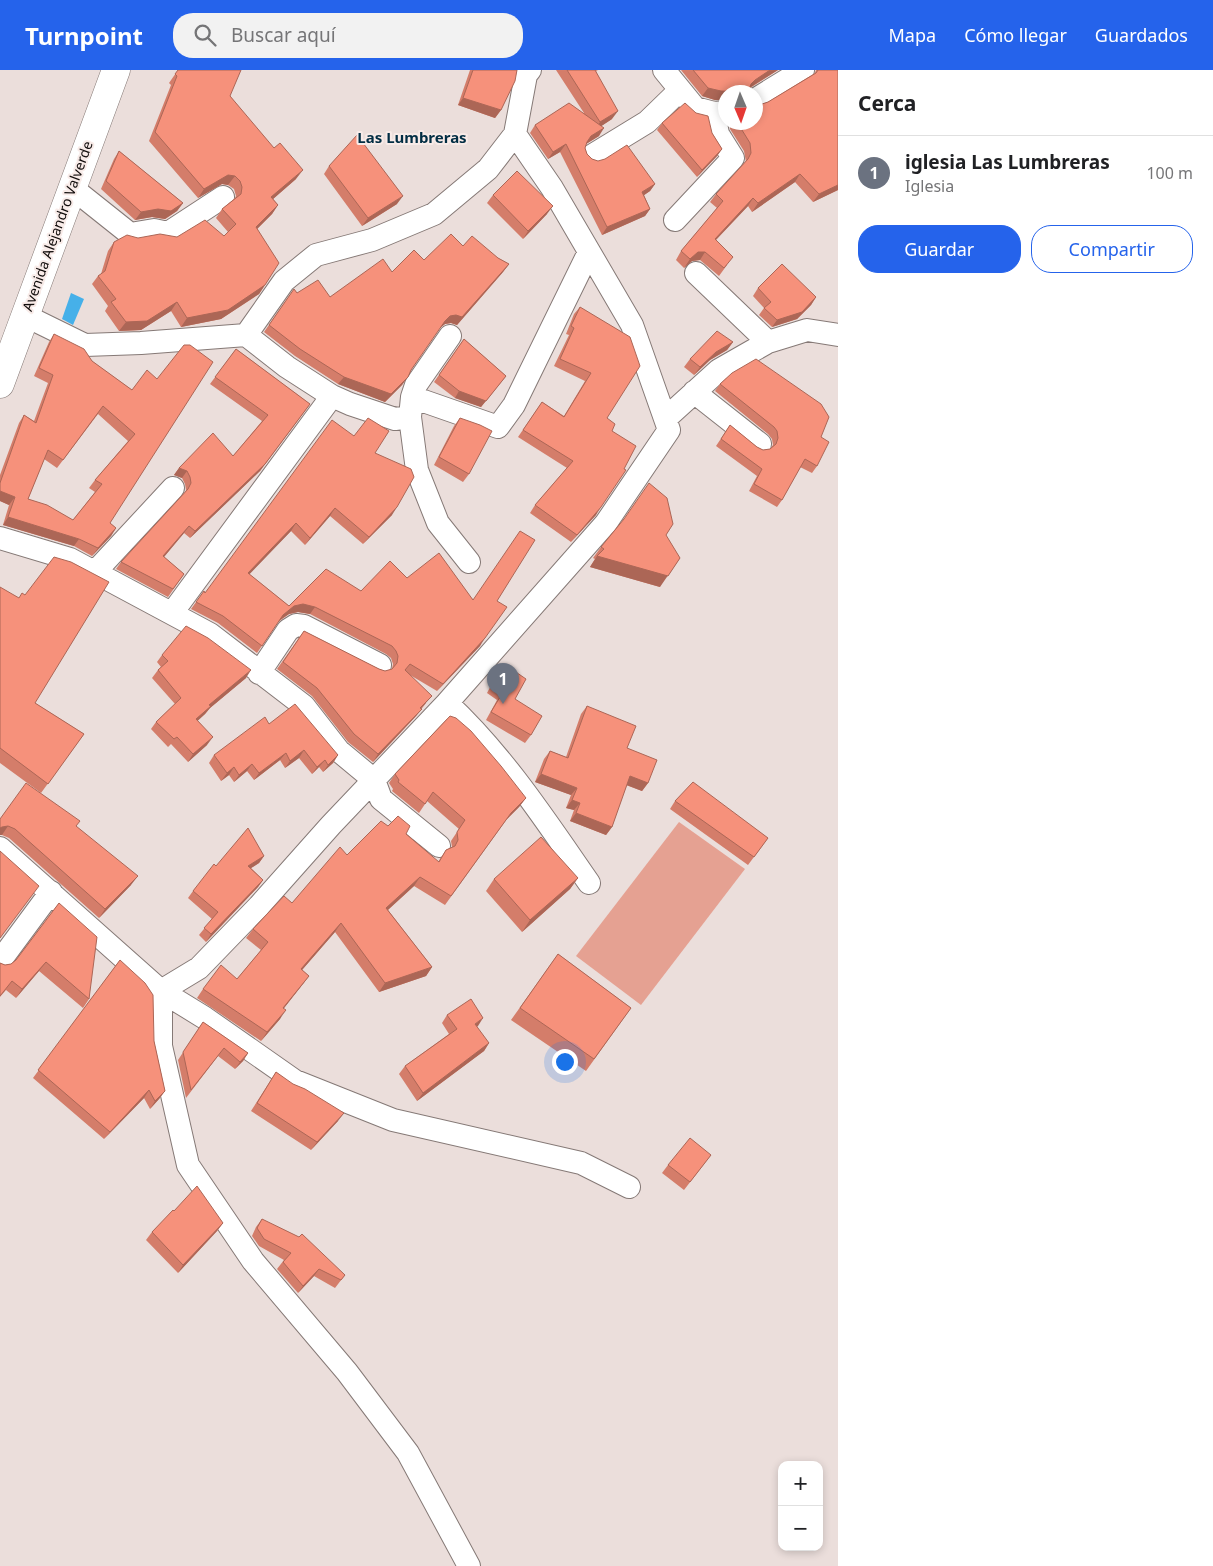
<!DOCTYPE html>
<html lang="es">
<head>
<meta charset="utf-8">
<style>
  body { margin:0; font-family:"Noto Sans",sans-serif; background:#f2f2f2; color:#202124 }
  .controls { position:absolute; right:15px; bottom:15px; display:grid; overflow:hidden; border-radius:10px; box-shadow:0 2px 8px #0003 }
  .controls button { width:45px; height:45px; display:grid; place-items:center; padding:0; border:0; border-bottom:1px solid #e0e0e0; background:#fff; color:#202124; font:25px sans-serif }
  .compass { position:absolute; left:718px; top:15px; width:45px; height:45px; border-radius:50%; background:#fff; box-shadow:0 2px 8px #0003; rotate:178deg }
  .you { position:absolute; left:564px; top:991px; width:18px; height:18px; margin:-12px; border:4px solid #fff; border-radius:50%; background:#1a73e8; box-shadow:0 0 0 8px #1a73e833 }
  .badge { display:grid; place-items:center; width:32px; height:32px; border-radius:50%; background:#2563eb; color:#fff; font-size:16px; font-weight:700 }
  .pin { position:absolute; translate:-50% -41px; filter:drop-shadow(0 1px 2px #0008) }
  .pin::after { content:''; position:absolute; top:26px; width:18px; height:15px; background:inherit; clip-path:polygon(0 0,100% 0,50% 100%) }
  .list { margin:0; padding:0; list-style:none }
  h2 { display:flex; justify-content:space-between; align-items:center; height:65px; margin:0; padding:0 20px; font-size:21px }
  h2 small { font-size:16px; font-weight:400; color:#757577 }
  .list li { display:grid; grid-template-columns:32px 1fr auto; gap:15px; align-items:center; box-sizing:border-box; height:75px; padding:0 20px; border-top:1px solid #e0e0e0 }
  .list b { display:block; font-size:19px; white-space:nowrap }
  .list p { margin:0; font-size:16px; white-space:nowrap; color:#757577 }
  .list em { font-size:16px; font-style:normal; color:#757577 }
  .actions { display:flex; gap:10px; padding:15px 20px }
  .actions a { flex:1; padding:11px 0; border:1px solid #2563eb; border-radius:20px; text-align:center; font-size:18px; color:#2563eb }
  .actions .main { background:#2563eb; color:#fff }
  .icon { flex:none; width:28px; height:28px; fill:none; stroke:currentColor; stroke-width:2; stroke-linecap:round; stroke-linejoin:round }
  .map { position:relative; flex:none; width:838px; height:1496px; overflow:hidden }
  header { display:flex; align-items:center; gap:30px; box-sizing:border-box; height:70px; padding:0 25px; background:#2563eb; color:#fff }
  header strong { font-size:24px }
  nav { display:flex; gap:28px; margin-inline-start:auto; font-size:18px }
  .search { width:350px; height:45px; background:#f2f2f2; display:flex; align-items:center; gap:12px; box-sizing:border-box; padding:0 18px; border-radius:20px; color:#757577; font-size:19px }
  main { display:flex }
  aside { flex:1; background:#fff }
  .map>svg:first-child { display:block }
  .green { fill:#e5a192 }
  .water { fill:#46b0e9 }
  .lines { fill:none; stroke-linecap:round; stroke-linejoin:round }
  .street-casing { stroke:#857976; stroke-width:24 }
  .primary-casing { stroke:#857976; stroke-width:29 }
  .street { stroke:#fff; stroke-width:22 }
  .primary { stroke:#fff; stroke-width:28 }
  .wall { fill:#d47d6a; fill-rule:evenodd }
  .shaded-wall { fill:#ac6656 }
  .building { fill:#f6917b; stroke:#ac6656; fill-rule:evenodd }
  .labels { text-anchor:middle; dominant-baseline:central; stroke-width:4; stroke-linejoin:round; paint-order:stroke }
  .street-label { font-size:14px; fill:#100c0b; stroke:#f8ebe8 }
  .neighbourhood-label { font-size:15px; font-weight:bold; fill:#012d43; stroke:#f8ebe8 }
</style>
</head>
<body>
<header>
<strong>Turnpoint</strong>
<div class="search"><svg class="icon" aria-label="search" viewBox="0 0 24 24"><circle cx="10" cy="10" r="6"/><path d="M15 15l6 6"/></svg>Buscar aquí</div>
<nav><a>Mapa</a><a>Cómo llegar</a><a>Guardados</a></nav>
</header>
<main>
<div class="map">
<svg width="838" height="1496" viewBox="0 0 838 1496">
  <rect width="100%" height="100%" fill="#ebdedb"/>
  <!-- green -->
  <path class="green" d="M679,752L745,799L641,935L576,886Z"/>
  <!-- water -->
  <path class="water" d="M71,223L84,229L73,255L62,249Z"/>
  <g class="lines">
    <defs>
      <path id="street" d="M530,0L526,5L515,64L552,118L632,255L669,360L606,453L447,633L331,755L259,836L199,898L161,921L205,948L295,1011L393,1050L581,1093L629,1117
        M664,0L695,38L714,43L726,42
        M756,29L803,0
        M593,85L647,52L680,20
        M71,117L130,164L154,160L168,163L223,127
        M675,150L733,88L718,64L714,43
        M696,203L768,272
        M24,245L85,275L141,273L246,265L284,211L316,185L372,170L434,144L488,99L515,64
        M246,265L287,297L332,326L350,334L395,349L410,347L417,400L438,453L469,492
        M694,322L760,374
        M412,327L416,315L450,266
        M410,347L412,327L498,357L514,335L589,182
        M665,349L719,300L768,272L807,260L838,265
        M0,468L70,489L210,564L304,636L339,681L374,710L381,729L439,776
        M95,502L173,418
        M172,543L332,326
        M259,603L288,560L296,555L304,556L380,595
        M447,633C503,685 546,751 589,813
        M0,778L161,921V976L188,1095L253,1191L347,1302L408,1383L469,1496
        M0,891L51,822"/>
      <path id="primary" d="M0,314L116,0"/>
    </defs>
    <!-- street casing -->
    <use href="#street" class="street-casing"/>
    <!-- primary casing -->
    <use href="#primary" class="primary-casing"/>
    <!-- street -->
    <use href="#street" class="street"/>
    <!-- primary -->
    <use href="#primary" class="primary"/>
  </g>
  <!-- wall -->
  <path class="wall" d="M178,0L230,26L296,109L273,129L278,135L272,144L257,159L265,215L259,224L221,249L181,257L171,241L141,260L119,261L105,241L108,236L92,214L98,206L101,204L108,181L114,172L138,168L224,166L228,162L216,148L222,139L235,128L236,126L234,119L228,115L222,114L198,128L149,71L171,15L169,13Z
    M470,0H517L501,40L495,48L458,35Z
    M556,0H598L596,1L612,49L601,56L599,66L586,74L585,78L587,84L592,89L655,114L650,121L644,125L650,139L645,146L602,165L560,82L548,89L530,63L535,55L584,43Z
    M681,0H778L750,18L749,21V22H726L715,30L702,26Z
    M816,0H838V120L813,132L795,112L752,142L748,136L716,170L727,195L719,206L700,190L692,191L684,198L676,190L681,181L717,138L710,132L716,124L746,92L744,81L730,59V54L731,52H756L762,34L768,32L815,3Z
    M662,53L712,63L722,79L717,86L697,107L657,60Z
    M119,81L183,133L177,141L165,149L152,147L135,150L101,119L114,89Z
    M329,96L397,134L362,156L324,104Z
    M493,125L547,144L523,169L487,133Z
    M463,176L498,188L509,194L503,202L457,255L451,253L445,254L439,258L411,300L402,315L385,332L338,314L295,286L264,262L294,219L297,223L330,227L392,202Z
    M758,218L816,227L811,235L797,249L772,257L759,245L764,238L753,226Z
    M580,237L607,348L612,361L596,445L571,472L530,443L535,435L567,398L518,367L542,332L564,346L585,311L554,296L569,265L566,264L574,244Z
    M54,264L132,320L157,309L110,453L116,458L111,466L92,486L74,476L3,455L9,435L0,431V405L19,353L24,345L34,351L48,313L34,306L49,272ZM98,344L128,371L95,410L89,418L95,422L73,450L28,429L44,389L57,398Z
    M464,269L506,306L481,337L455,328L434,312Z
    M733,272L727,280L710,290L694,305L684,297L690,289Z
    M236,279L310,334L260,401L190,468L184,463L164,487L184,504L168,527L116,499L121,492L185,423L186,420L185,414L182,408L174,405L179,398L233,386L262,351L210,314Z
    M720,314L821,367L817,396L812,403L800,397L782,430L777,437L749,421L757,406L716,376L730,355L757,377L763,380L770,379L773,375L772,369L768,364L715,321Z
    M460,348L469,404L463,412L434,395L454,356Z
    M375,383L392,445L363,474L330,446L305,475L291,461L249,504L289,536L361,521L407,508L473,529L497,531L480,576L437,621L410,605L426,633L416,646L373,692L348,672L312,626L277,599L304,561L379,599L385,601L392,599L393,594L391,588L386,584L310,544L298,542L289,544L278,552L257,583L218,553L191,539L204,521L205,523Z
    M666,465L660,517L590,497L595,489L593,488L601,477Z
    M0,517L35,633L84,664L41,723L0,693Z
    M162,585L246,608L210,638L205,644L197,651L207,675L188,692L171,674L168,677L151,659L156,652L175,634L152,608L158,600L161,597L157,592Z
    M504,594L515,629L531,665L525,673L486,650L497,630L487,623L498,602Z
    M587,636L627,678L648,713L642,721L626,715L612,757L606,765L570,751L574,740L566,738L571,725L535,712L544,689L550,681L566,687L581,644Z
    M269,654L338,685L333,693L323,702L319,697L312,704L299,688L285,698L280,690L254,710L247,701L234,712L229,705L221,711L209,693L214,685Z
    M395,704L526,728L519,737L505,751L445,835L414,816L388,840L432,897L426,906L379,922L335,862L302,900L309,906L284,938L280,949L261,971L197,928L203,919L237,909L261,880L246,868L253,859L292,833L347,785L388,756L406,764L438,792L446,780L452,777L451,771L459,759L427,731L419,743L392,721L393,719L389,713Z
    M675,731L768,768L748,795L670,739Z
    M0,749L76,756L131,815L99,848L9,768L2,765H0Z
    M264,786L259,793L251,798L263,810L258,817L206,872L199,865L212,849L188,828L193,821L216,796Z
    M578,808L570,819L522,862L486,821L494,809Z
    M59,833L89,929L83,938L39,901L16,928L6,920L0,927V893L5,895L11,894L16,890Z
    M558,884L631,938L586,1001L511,950Z
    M120,890L154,971L165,1021L159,1029L150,1039L144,1028L104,1069L33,1008Z
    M447,945L489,973L484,981L417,1031L399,1004L405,996L449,964L442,953Z
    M203,952L248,983L243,991L235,999L218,986L186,1028L178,990Z
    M276,1002L338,1051L311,1080L251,1041Z
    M711,1085L684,1120L662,1103L668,1095Z
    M174,1141L223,1153L217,1161L178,1203L146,1170L152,1162Z
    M262,1149L345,1205L335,1218L314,1206L298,1223L277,1199L284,1190L259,1176L252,1166L256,1157Z"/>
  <!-- shaded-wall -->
  <path class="shaded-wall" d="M770,0H778L749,18L751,14L755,10Z
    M708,18L737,22H726V30H715L702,26Z
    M463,28L501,40L495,48L458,35Z
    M618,41L612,49L594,61L600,52Z
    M604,58L599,66L586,74L587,72L591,66Z
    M566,74L560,82L548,89L553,82Z
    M722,79L717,86L697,107L702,100Z
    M303,100L296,109L265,136L271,127Z
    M800,104L795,112L752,142L758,133Z
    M228,105L235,106L228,115L222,114L198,128L204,119Z
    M655,114L650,121L637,130L642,122Z
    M838,115V120L813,132L819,124Z
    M403,126L397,134L362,156L368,148Z
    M753,128L748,136L709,177L715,169Z
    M183,133L177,141L165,149L152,147L135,150L141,142Z
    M278,135L272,144L250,166L256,157Z
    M553,136L547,144L523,169L528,161Z
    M650,139L645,146L602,165L607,157Z
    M698,182H705L700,190L692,191L684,198L690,189Z
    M509,194L503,202L457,255L451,253L445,254L439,259L445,251Z
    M265,215L259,224L221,249L181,257L187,248Z
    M816,227L811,235L797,249L772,257L777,250Z
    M177,232L171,241L141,260L119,261L126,252Z
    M733,272L727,280L710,290L694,305L700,297L716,282Z
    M506,306L481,337L455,328L459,321Z
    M344,307H408L402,315L385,332L338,314Z
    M310,334L260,401L190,468L195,461Z
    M179,398L187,401L182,408L174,405Z
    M0,421L15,427L9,435L0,431Z
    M397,437L392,445L363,474L369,467Z
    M601,437L596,445L571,472Z
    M335,438L330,446L305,475L310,468Z
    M8,447L79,469L74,476L3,455Z
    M296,453L291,461L243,511L248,503Z
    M189,456L184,463L158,494L163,486Z
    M116,458L111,466L92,486L98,478Z
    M597,486L680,488L660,517L590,497Z
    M303,534L315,537L310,544L298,542L289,544L277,552L283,545L294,536Z
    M485,568L480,576L437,621L443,614Z
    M251,600L246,608L210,638L205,644L191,657L196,649L209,635Z
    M432,626L419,641L422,639L416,646L373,692L378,684Z
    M213,667L207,675L188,692L193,684Z
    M304,680L299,688L285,698L290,691Z
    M286,683L280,690L254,710L259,703Z
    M338,685L333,693L323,702L328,695Z
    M325,690L319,697L312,704L317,697Z
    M252,694L247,701L234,712L239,705Z
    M234,697L229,705L221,711L227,703Z
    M541,704L577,718L571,725L535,712Z
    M630,706L648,713L642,721L624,714Z
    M526,728L519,737L505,751L445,835L511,743Z
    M572,730L580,733L574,740L566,738Z
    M576,743L612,757L606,765L570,751Z
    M8,756L2,765H0V758L2,757Z
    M264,786L259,793L243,803L248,796Z
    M138,806L131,815L99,848L105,839Z
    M420,807L414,816L380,847L386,838Z
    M578,808L570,819L522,862L530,850Z
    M263,810L258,817L206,872L211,864Z
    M341,853L335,862L295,908L301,899Z
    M46,892L39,901L16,928L22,919Z
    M432,897L426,906L379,922L385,913Z
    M309,906L303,914L277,947L283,938Z
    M286,940L280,949L261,971L267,962Z
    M483,948L478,956L470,962L475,954Z
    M489,973L484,981L417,1031L423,1023Z
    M248,983L243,991L235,999L240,992Z
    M149,1020L144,1028L104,1069L110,1062Z
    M165,1021L159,1029L150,1039L155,1031Z
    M344,1043L338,1051L311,1080L317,1072Z
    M223,1153L217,1161L178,1203L183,1195Z
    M319,1199L314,1206L298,1223L303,1216Z"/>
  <!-- building -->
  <path class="building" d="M178,0H241L230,26L274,78L280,73L303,100L271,127L278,135L256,157L279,193L265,215L228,240L187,248L177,232L147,251L126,252L111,232L116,229L98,206L105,201L114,172L127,165L138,168L160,164L177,167L205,150L224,166L236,154L222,139L241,124L242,117L240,111L235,106L228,105L204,119L155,62L177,6L175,4Z
    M473,0H517L515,11L501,40L463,28Z
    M567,0H595L618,41L600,52Z
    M693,0H770L755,10L751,14L749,21V22L721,21L708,18Z
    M818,0H838V115L819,124L800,104L758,133L753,128L715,169L733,187L724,198L705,182H698L690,189L681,181L723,131L716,124L748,89L751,83L750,73L737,52H756V32L762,34L768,32L816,3Z
    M569,33L604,58L591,66L587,72L585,78L587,84L592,89L598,91L605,89L627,75L655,114L642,122L650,139L607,157L566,74L553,82L535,55Z
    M685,33L696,43L708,46L712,63L722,79L702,100L662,53Z
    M357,65L403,126L368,148L329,96Z
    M119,81L183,133L171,141L158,139L141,142L106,111Z
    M517,101L553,136L528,161L493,125Z
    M451,164L463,176L472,166L498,188L509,194L462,247L456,245L450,246L445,251L411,300L408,307L391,324L344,307L300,279L269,255L294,219L297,223L318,210L330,227L383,189L392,202L414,180L424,190Z
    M782,194L816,227L802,242L777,250L764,238L771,232L758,218Z
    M580,237L630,267L640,296L607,348L615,354L612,361L636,376L624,399L626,400L601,437L577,465L535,435L573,391L523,360L542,332L564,347L591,303L560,289L574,258L571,256Z
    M717,261L733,272L716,282L700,297L690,289Z
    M54,264L84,279L92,291L132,320L147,300L157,309L184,275H190L213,292L110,453L116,458L98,478L79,469L8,447L15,427L0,421V413L24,345L36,353L53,305L39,298ZM103,336L135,364L95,410L102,414L73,450L47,435L28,429L48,380L63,390Z
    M464,269L506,306L486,331L459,321L439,305Z
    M236,279L310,334L265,394L195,461L189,456L163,486L184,504L173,519L121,492L188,419L191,413L190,407L187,401L179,398L213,363L233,386L268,345L215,307Z
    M756,289L821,334L829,347L821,367L829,372L817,396L805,389L782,430L754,414L762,399L721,369L730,355L757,377L763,380L770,379L776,374L778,368L777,361L774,357L720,314L732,303Z
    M368,348L389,361L375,383L411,399L414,407L397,437L369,467L335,438L310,468L296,453L248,503L289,536L326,499L361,521L390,491L407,508L439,483L473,530L520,461L535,470L497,531L507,537L485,568L443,614L410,594L405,600L432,626L420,638L422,639L378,684L354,664L317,618L283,592L304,561L379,599L385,601L392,599L397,593L398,586L396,581L392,576L315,537L303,534L294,536L283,545L262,576L223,546L196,532L204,521L205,523L332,350L354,366Z
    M460,348L480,355L492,361L469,404L439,387Z
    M649,413L667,428L673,454L666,465L680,488L668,506L597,486L604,479L601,477L624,449Z
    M54,487L71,492L109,512L35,633L84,664L48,714L0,678V517L19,528L22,523L25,525Z
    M186,556L208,568L251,600L209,635L211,636L196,649L213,667L193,684L177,667L174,669L156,652L181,628L158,600L168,591L162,585Z
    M504,594L526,609L515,629L542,646L531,665L491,642L503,622L507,624L493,615Z
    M295,634L338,685L328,695L325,690L317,697L304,680L290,691L286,683L259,703L252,694L239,705L234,697L227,703L214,685L265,647L269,654Z
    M587,636L636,656L627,678L657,690L648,713L630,706L612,757L576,743L580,733L572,730L577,718L541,704L550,681L568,688Z
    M450,646L456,648L471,661L501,696L526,728L511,743L451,826L420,807L386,838L432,897L385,913L341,853L301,899L309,906L283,938L286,940L267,962L203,919L221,895L237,909L268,872L253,859L284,826L292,833L340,777L347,785L381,751L388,756L398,746L410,756L406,764L439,792L446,780L455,776L458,770L457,762L465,750L433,722L425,734L398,712L399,710L395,704Z
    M693,712L768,768L754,787L675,731Z
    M26,713L80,751L76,756L138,806L105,839L15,759L8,756L2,757L0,758V749Z
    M248,758L264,786L248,796L263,810L211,864L204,858L218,842L193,821L214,794L216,796Z
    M541,767L578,808L530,850L494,809Z
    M0,781L39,816L0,868Z
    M59,833L97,867L89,929L46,892L22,919L12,911L0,926V893L5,895L11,894L16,890Z
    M558,884L631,938L594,989L520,938Z
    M120,890L145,913L153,925L154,971L165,1021L155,1031L149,1020L110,1062L38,1000Z
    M471,929L483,948L475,954L489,973L423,1023L405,996L457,959L447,945Z
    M203,952L248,983L240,992L224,978L191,1020L183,982Z
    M276,1002L293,1014L305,1019L344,1043L317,1072L257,1033Z
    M690,1068L711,1085L690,1112L668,1095Z
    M197,1116L223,1153L183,1195L152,1162L173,1140L174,1141Z
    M262,1149L299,1167L302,1164L345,1205L341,1210L319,1199L303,1216L283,1192L291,1183L264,1169L257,1158Z"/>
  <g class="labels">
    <!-- street labels -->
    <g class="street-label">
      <text transform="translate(57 156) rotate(-70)">Avenida Alejandro Valverde</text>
    </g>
    <!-- neighbourhood labels -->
    <g class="neighbourhood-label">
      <text x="412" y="67">Las Lumbreras</text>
    </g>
  </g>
</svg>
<div class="controls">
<button>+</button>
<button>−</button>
</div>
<svg class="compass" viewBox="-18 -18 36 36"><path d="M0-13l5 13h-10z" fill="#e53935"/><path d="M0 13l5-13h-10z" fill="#757577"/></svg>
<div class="you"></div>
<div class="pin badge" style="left:503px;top:634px;background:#6b7280">1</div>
</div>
<aside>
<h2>Cerca<small></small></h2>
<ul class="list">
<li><span class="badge" style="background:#6b7280">1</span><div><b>iglesia Las Lumbreras</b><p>Iglesia</p></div><em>100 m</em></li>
</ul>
<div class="actions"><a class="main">Guardar</a><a>Compartir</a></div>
</aside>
</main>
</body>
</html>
